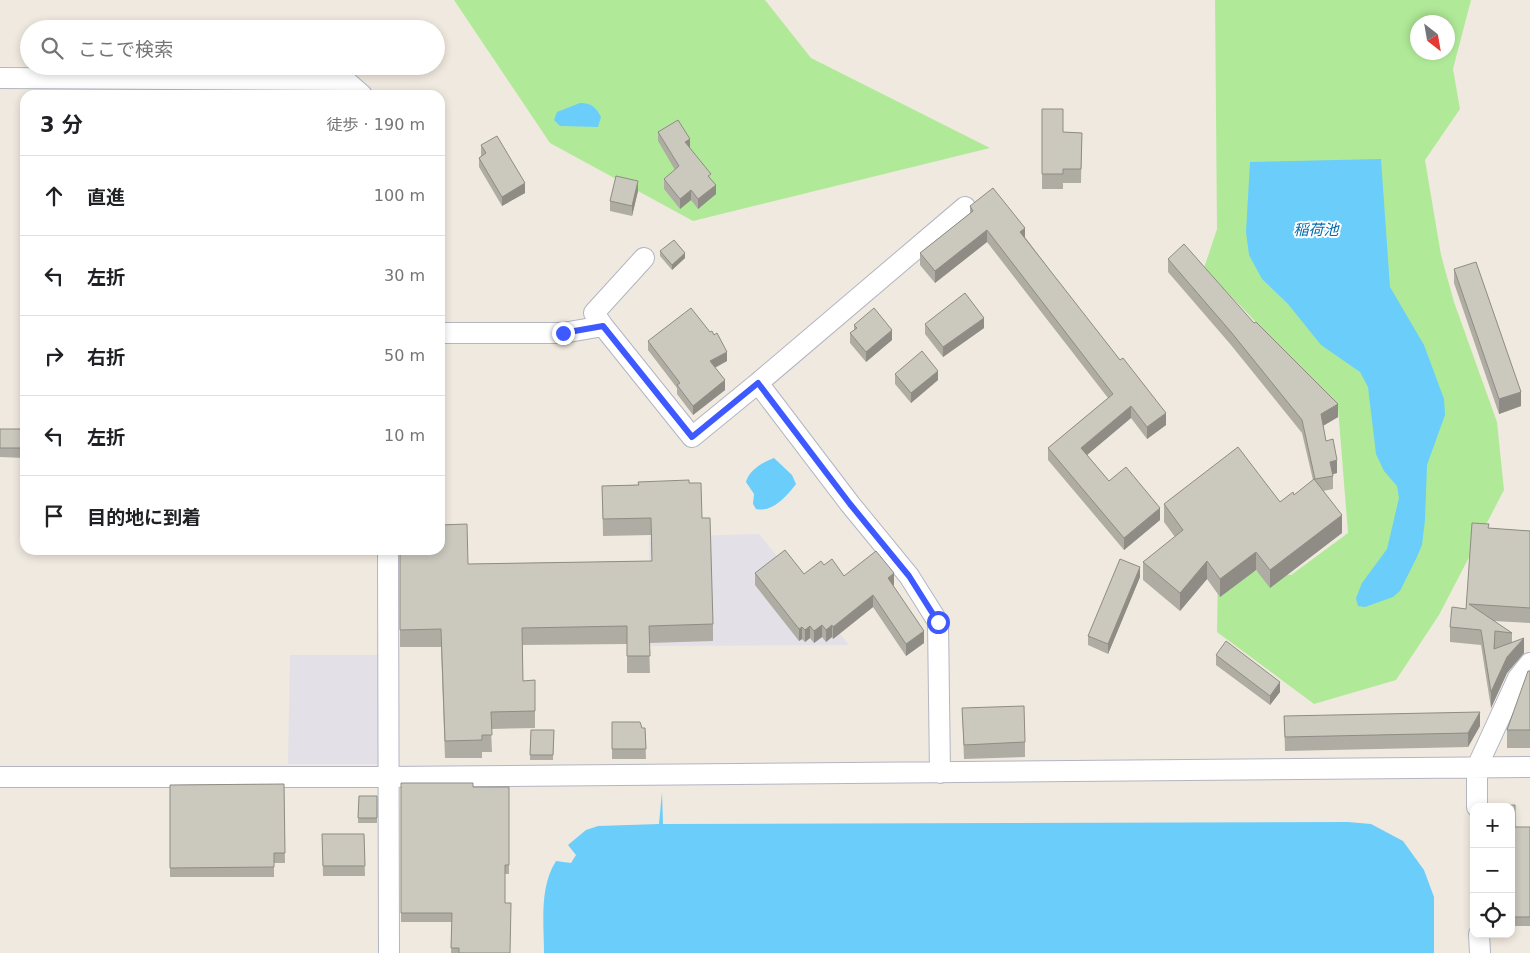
<!DOCTYPE html>
<html lang="ja">
<head>
<meta charset="utf-8">
<style>
  body { margin:0; font-family:"DejaVu Sans","Noto Sans JP",sans-serif; background:#f2f2f2; color:#202124 }
  .controls { position:absolute; right:15px; bottom:15px; display:grid; overflow:hidden; border-radius:10px; box-shadow:0 2px 8px #0003 }
  .controls button { width:45px; height:45px; display:grid; place-items:center; padding:0; border:0; border-bottom:1px solid #e0e0e0; background:#fff; color:#202124; font:25px sans-serif }
  .compass { position:absolute; left:1410px; top:15px; width:45px; height:45px; border-radius:50%; background:#fff; box-shadow:0 2px 8px #0003; rotate:149deg }
  .stop { position:absolute; width:15px; height:15px; margin:-11px; border:4px solid #3d59ff; border-radius:50%; background:#fff }
  .stop.end { background:#3d59ff; border-color:#fff; box-shadow:0 1px 5px #0008 }
  .list { margin:0; padding:0; list-style:none }
  h2 { display:flex; justify-content:space-between; align-items:center; height:65px; margin:0; padding:0 20px; font-size:21px }
  h2 small { font-size:16px; font-weight:400; color:#757577 }
  .list li { display:grid; grid-template-columns:32px 1fr auto; gap:15px; align-items:center; box-sizing:border-box; height:80px; padding:0 20px; border-top:1px solid #e0e0e0 }
  .list b { display:block; font-size:19px; white-space:nowrap }
  .list em { font-size:16px; font-style:normal; color:#757577 }
  .icon { flex:none; width:28px; height:28px; fill:none; stroke:currentColor; stroke-width:2; stroke-linecap:round; stroke-linejoin:round }
  .map { position:relative; flex:none; width:1530px; height:953px; overflow:hidden }
  .search { position:absolute; background:#fff; box-shadow:0 2px 8px #0003; left:20px; top:20px; width:425px; height:55px; display:flex; align-items:center; gap:12px; box-sizing:border-box; padding:0 18px; border-radius:28px; color:#757577; font-size:19px }
  .panel { position:absolute; background:#fff; box-shadow:0 2px 8px #0003; left:20px; top:90px; width:425px; height:465px; border-radius:15px }
  .map>svg:first-child { display:block }
  .industrial { fill:#e3e0e8 }
  .green { fill:#b0ea98; fill-rule:evenodd }
  .water { fill:#6bcdfa }
  .lines { fill:none; stroke-linecap:round; stroke-linejoin:round }
  .minor-casing { stroke:#b3b5c2; stroke-width:22 }
  .minor { stroke:#fff; stroke-width:20 }
  .wall { fill:#afaca3 }
  .shaded-wall { fill:#8e8c85 }
  .building { fill:#cbc8be; stroke:#8e8c85 }
  .route { stroke:#3d59ff; stroke-width:6 }
  .labels { text-anchor:middle; dominant-baseline:central; stroke-width:4; stroke-linejoin:round; paint-order:stroke }
  .water-label { font-size:15px; font-style:italic; fill:#016bae; stroke:#fff }
</style>
</head>
<body>
<div class="map">
<svg width="1530" height="953" viewBox="0 0 1530 953">
  <rect width="100%" height="100%" fill="#f0e9df"/>
  <!-- industrial -->
  <path class="industrial" d="M759,534L849,645L650,646L649,537Z
    M290,655H384L382,764H288Z"/>
  <!-- green -->
  <path class="green" d="M454,0H765L811,58L990,148L693,221L550,143Z
    M1215,0H1471L1453,69L1460,109L1425,160L1441,255L1454,302L1497,422L1504,490L1439,615L1396,680L1314,704L1217,632L1218,567L1291,575L1348,533L1338,408L1204,268L1217,229ZM1418,22H1448V52H1418Z"/>
  <!-- water -->
  <path class="water" d="M580,103C591,103 596,107 601,117L598,127L560,126L554,120L557,112Z
    M1381,159L1390,287L1424,345L1444,399L1445,415L1427,465L1425,520L1422,545L1416,559L1400,591L1393,597L1365,607L1358,606L1356,598L1362,583L1387,549L1399,498L1397,486L1384,471L1376,454L1368,387L1360,372L1321,345L1288,304L1262,279L1249,255L1246,232L1250,162Z
    M774,458L792,475L796,484C787,496 772,513 756,509L753,504L754,494L746,482C749,470 763,462 774,458Z
    M662,792L663,824L1348,822L1371,824L1403,841L1424,870L1434,897V953H544C544,923 539,888 556,861L571,863L576,855L568,845L586,830L598,826L659,824Z"/>
  <g class="lines">
    <defs>
      <path id="minor" d="M0,78L345,80L362,95
        M603,326L594,313L644,258
        M440,333H563L603,326L692,437L758,383L850,504L909,576L938,622L940,773
        M758,383L965,207
        M388,550L389,953
        M0,777H389L1530,767
        M1477,807V767L1518,678L1530,663
        M1479,934L1480,953"/>
    </defs>
    <!-- minor casing -->
    <use href="#minor" class="minor-casing"/>
    <!-- minor -->
    <use href="#minor" class="minor"/>
  </g>
  <!-- wall -->
  <path class="wall" d="M1042,109L1063,132L1082,133L1081,183H1063V189H1042Z
    M658,132L690,148L711,179L716,194L698,209L691,200L680,209L664,189V179L675,170L658,141Z
    M481,145L525,193L502,206L479,167V158L481,156Z
    M638,191L632,216L610,211V201Z
    M970,206L1025,237L1166,425L1147,439L1131,418L1087,455L1109,481L1160,520L1124,550L1048,460V448L1108,398L987,242L935,283L920,265V253L970,213Z
    M660,251L685,258L672,270L660,256Z
    M1168,259L1254,323L1338,417L1323,426L1326,441L1337,473L1333,474V489L1323,491L1342,533L1270,588L1256,570L1220,597L1207,579L1180,611L1143,580V562L1175,537L1164,522V504L1280,502L1294,495L1313,480L1302,433L1231,345L1168,272Z
    M1454,269L1521,406L1499,414L1454,283Z
    M925,324L984,328L943,357L925,334Z
    M854,325L892,340L866,362L850,343V333L854,330Z
    M648,341L727,361L715,368L725,390L693,415L677,394V388L648,350Z
    M895,374L938,380L911,403L895,384Z
    M0,429H25V458L0,457Z
    M689,483L702,518L713,624V641L649,643L650,673H627V644L522,645L523,681L535,680V728L491,729L492,752H482V758H445L441,647H400V550L468,564L652,561L651,535L603,536L602,486Z
    M23,494H25V533H23Z
    M1489,528L1530,531V623L1494,621L1512,633V642L1524,653L1507,673L1491,708L1481,645L1450,642V627L1466,609Z
    M824,565L844,576L894,585L893,586L924,643L906,656L873,607L833,639L832,637L826,642L822,637L814,643L810,638L805,642L802,639L799,641L755,585V573L804,574Z
    M1140,577L1108,654L1088,645V636Z
    M1216,655L1280,692L1270,705L1216,665Z
    M1530,671V748H1507V730Z
    M962,708L1025,742V757L964,759Z
    M1284,716L1480,726L1468,747L1285,751Z
    M612,722L642,728H645L646,759H612Z
    M531,730H554L553,760H530Z
    M401,783L473,787H509V874H505V903L510,953H451L452,922H401Z
    M284,784L285,863H274V877H170V785Z
    M359,796H377V823H358Z
    M1511,807L1515,827H1530V926H1511Z
    M322,834H364L365,876H323Z"/>
  <!-- shaded-wall -->
  <path class="shaded-wall" d="M690,139V149L685,142Z
    M638,181V191L632,216V206Z
    M525,183V193L502,206V197Z
    M716,185V194L698,209V199Z
    M691,190V200L680,209V199Z
    M1025,228V241L1020,232Z
    M987,230V242L935,283V271Z
    M685,253V258L672,270V265Z
    M984,318V328L943,357V347Z
    M892,330V340L866,362V352Z
    M727,352V361L710,370V361Z
    M938,371V380L911,403V393Z
    M725,380V390L693,415V406Z
    M1521,392V406L1499,414V399Z
    M1338,404V417L1321,427V414Z
    M1131,406V418L1081,460V448Z
    M1166,413V425L1147,439V427Z
    M1337,460V473L1330,475V462Z
    M1160,508V520L1124,550V538Z
    M1342,515V533L1270,588V570Z
    M1256,552V570L1220,597V579Z
    M1207,561V579L1180,611V593Z
    M1140,567V577L1108,654V644Z
    M894,573V585L888,590V578Z
    M873,595V607L833,639V627Z
    M822,625V637L814,643V631Z
    M832,625V637L826,642V630Z
    M810,626V638L805,642V630Z
    M802,627V639L799,641V629Z
    M924,631V643L906,656V644Z
    M1495,631V647L1494,665V649Z
    M1524,638V653L1507,673L1491,708V692L1507,657Z
    M1280,682V692L1270,705V696Z
    M1480,712V726L1468,747V733Z"/>
  <!-- building -->
  <path class="building" d="M1042,109H1063V132L1082,133L1081,169H1063V174H1042Z
    M678,120L690,139L685,142L711,174L708,176L716,185L698,199L691,190L680,199L664,179L679,166L658,132Z
    M497,136L525,183L502,197L479,158L486,153L481,145Z
    M616,176L638,181L632,206L610,201Z
    M993,188L1025,228L1020,232L1120,360L1123,358L1166,413L1147,427L1131,406L1081,448L1109,481L1126,467L1160,508L1124,538L1048,448L1113,394L987,230L935,271L920,253L973,211L970,206Z
    M674,240L685,253L672,265L660,251Z
    M1184,244L1254,323L1256,322L1338,404L1321,414L1326,441L1333,439L1337,460L1330,462L1333,476L1315,479L1302,420L1231,332L1168,259Z
    M1476,262L1521,392L1499,399L1454,269Z
    M965,293L984,318L943,347L925,324Z
    M691,308L710,332L712,331L714,335L717,333L727,352L710,361L725,380L693,406L677,385L680,383L648,341Z
    M874,308L892,330L866,352L850,333L857,328L854,325Z
    M922,351L938,371L911,393L895,374Z
    M0,429H25V448H0Z
    M1238,447L1280,502L1293,492L1294,495L1314,479L1342,515L1270,570L1256,552L1220,579L1207,561L1180,593L1143,562L1183,530L1164,504Z
    M689,480V483H701L702,518H710L713,624L649,626L650,656H627V626L522,628L523,681L535,680V711L491,712L492,735H482V740L445,741L441,629L400,630V550H440V525L467,524L468,564L652,561L651,518L603,519L602,486L639,485L638,482Z
    M23,494H25V520H23Z
    M1472,523L1489,524L1488,528L1530,531V608L1469,604L1512,633L1495,631L1494,649L1524,638L1507,657L1491,692L1481,630L1450,627L1452,607L1466,609Z
    M785,550L804,574L821,561L824,565L832,559L844,576L876,551L894,573L888,578L924,631L906,644L873,595L833,627L832,625L826,630L822,625L814,631L810,626L805,630L802,627L799,629L755,573Z
    M1120,559L1140,567L1108,644L1088,636Z
    M1226,641L1280,682L1270,696L1216,655Z
    M1528,671H1530V730H1507Z
    M1024,706L1025,742L964,745L962,708Z
    M1480,712L1468,733L1285,737L1284,716Z
    M612,722H640L642,728H645L646,749H612Z
    M531,730H554L553,755H530Z
    M401,783H473V787H509V865H505V903H511L510,953H459V948H451L452,913H401Z
    M284,784L285,853H274V867L170,868V785Z
    M359,796H377V818H358Z
    M1515,805V827H1530V917H1511V807H1497V806Z
    M322,834H364L365,866H323Z"/>
  <g class="lines">
    <!-- route -->
    <path class="route" d="M563,333L603,326L692,437L758,383L850,504L909,576L938,622"/>
  </g>
  <g class="labels">
    <!-- water labels -->
    <g class="water-label">
      <text x="1316" y="230">稲荷池</text>
    </g>
  </g>
</svg>
<div class="controls">
<button>+</button>
<button>−</button>
<button><svg class="icon" aria-label="locate" viewBox="0 0 24 24"><circle cx="12" cy="12" r="6"/><path d="M12 2v4M12 18v4M2 12h4M18 12h4"/></svg></button>
</div>
<svg class="compass" viewBox="-18 -18 36 36"><path d="M0-13l5 13h-10z" fill="#e53935"/><path d="M0 13l5-13h-10z" fill="#757577"/></svg>
<div class="stop" style="left:938px;top:622px"></div>
<div class="stop end" style="left:563px;top:333px"></div>
<div class="search"><svg class="icon" aria-label="search" viewBox="0 0 24 24"><circle cx="10" cy="10" r="6"/><path d="M15 15l6 6"/></svg>ここで検索</div>
<section class="panel">
<h2>3 分<small>徒歩 · 190 m</small></h2>
<ul class="list">
<li><svg class="icon" aria-label="ahead" viewBox="0 0 24 24"><path d="M12 20V5M6 11l6-6 6 6"/></svg><div><b>直進</b></div><em>100 m</em></li>
<li><svg class="icon" aria-label="left" viewBox="0 0 24 24"><path d="M17 20v-9H6M10 6l-5 5 5 5"/></svg><div><b>左折</b></div><em>30 m</em></li>
<li><svg class="icon" aria-label="right" viewBox="0 0 24 24"><path d="M7 20v-9h11M14 6l5 5-5 5"/></svg><div><b>右折</b></div><em>50 m</em></li>
<li><svg class="icon" aria-label="left" viewBox="0 0 24 24"><path d="M17 20v-9H6M10 6l-5 5 5 5"/></svg><div><b>左折</b></div><em>10 m</em></li>
<li><svg class="icon" aria-label="arrive" viewBox="0 0 24 24"><path d="M6 21V4h12l-3 4 3 4H6"/></svg><div><b>目的地に到着</b></div></li>
</ul>
</section>
</div>
</body>
</html>
